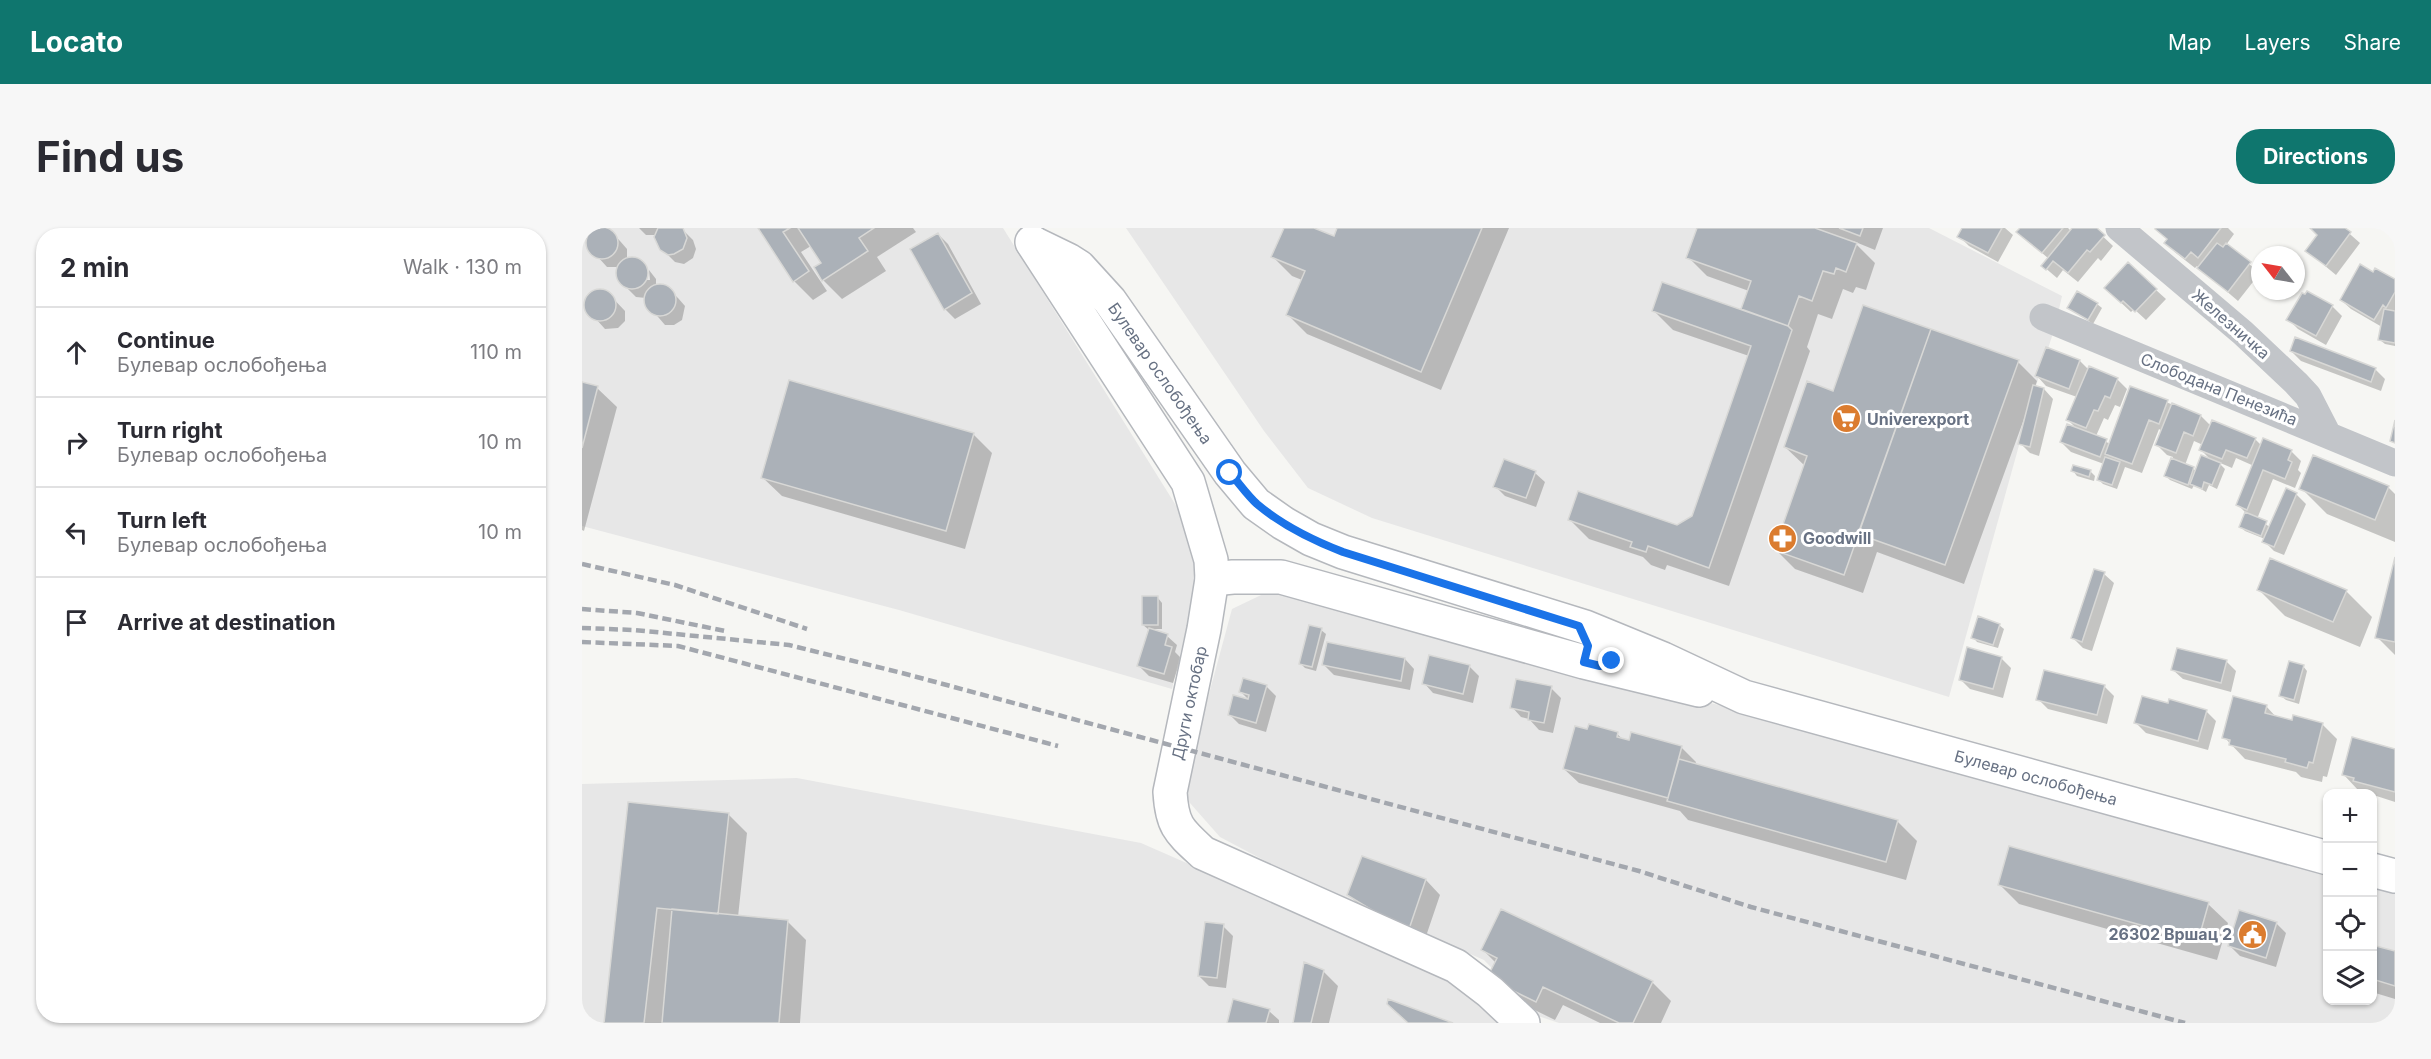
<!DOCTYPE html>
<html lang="en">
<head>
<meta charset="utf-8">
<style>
  body { margin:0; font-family:Inter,sans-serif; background:#f7f7f7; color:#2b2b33 }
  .controls { position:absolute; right:18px; bottom:18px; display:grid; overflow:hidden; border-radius:12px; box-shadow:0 2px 4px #0004 }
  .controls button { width:54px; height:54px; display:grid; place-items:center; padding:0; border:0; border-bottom:2px solid #e1e1e2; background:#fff; color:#2b2b33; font:30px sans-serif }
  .compass { position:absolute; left:1669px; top:18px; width:54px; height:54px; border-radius:50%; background:#fff; box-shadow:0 2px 4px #0004; rotate:301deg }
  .stop { position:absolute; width:18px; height:18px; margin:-14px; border:4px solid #1a73e8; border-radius:50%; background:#fff }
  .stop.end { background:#1a73e8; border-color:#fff; box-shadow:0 2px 6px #0008 }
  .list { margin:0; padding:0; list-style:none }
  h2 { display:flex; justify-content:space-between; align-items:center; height:78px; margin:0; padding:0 24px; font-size:26px }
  h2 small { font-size:20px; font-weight:400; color:#7c7c81 }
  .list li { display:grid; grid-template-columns:39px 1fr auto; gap:18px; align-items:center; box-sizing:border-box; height:90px; padding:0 24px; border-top:2px solid #e1e1e2 }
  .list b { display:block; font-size:22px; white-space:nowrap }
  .list p { margin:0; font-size:20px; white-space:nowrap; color:#7c7c81 }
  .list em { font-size:20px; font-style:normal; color:#7c7c81 }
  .icon { flex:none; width:33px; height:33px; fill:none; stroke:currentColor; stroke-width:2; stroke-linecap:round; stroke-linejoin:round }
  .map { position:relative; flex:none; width:1813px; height:795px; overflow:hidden; border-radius:24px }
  header { display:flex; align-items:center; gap:36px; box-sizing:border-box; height:84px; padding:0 30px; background:#0f766e; color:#fff }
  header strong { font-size:28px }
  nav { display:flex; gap:33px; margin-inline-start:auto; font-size:21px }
  .intro { display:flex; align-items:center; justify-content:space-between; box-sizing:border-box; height:144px; padding:0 36px }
  h1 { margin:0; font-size:42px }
  .button { padding:15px 27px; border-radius:24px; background:#0f766e; color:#fff; font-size:21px; font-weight:700 }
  main { display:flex; gap:36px; padding:0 36px }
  aside { flex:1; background:#fff; border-radius:24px; box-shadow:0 2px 4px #0004 }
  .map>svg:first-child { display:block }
  .built { fill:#e7e7e7 }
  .shadow { fill:#0003; fill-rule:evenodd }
  .building { fill:#abb1b8; stroke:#d8d8d6; stroke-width:1.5 }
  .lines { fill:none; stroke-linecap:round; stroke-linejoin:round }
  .secondary-casing { stroke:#b5b8bd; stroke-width:36 }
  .street { stroke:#c2c5c9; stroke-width:27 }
  .secondary { stroke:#fff; stroke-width:33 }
  .rail { stroke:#a3a7ae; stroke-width:4.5; stroke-dasharray:9 4.5; stroke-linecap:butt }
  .route { stroke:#1a73e8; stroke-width:8 }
  .labels { text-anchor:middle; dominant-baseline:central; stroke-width:6; stroke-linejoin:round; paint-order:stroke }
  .street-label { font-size:16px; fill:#677183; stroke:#fff }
  .poi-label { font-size:16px; font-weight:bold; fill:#677183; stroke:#fff; text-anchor:start }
</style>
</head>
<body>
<header>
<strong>Locato</strong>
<nav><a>Map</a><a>Layers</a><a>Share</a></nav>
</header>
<div class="intro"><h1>Find us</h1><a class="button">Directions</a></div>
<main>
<aside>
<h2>2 min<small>Walk · 130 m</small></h2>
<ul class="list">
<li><svg class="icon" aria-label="ahead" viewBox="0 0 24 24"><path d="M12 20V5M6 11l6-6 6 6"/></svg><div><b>Continue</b><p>Булевар ослобођења</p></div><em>110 m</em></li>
<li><svg class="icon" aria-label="right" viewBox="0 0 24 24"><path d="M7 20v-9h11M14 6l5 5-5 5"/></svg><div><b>Turn right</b><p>Булевар ослобођења</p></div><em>10 m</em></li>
<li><svg class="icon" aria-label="left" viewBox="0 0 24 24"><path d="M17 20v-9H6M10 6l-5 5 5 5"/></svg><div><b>Turn left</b><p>Булевар ослобођења</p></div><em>10 m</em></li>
<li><svg class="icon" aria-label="arrive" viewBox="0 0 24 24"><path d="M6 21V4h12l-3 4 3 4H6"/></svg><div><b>Arrive at destination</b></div></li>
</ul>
</aside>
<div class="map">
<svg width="1813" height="795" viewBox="0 0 1813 795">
  <rect width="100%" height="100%" fill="#f6f6f3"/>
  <!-- built -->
  <path class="built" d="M0,0H421L603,292L616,350L590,461L317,382L0,298Z
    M544,0H1347L1480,68L1473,99L1451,167L1367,469L790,290L726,260L682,203Z
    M698,358L1745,642L1746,772H1790L1791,653L1813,658V795H977L956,788L902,732L719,652L638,609L600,566L650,381Z
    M215,550L559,615L885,758L917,795H0V556Z"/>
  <!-- shadow -->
  <path class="shadow" d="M18,0L28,2L38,13L45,21V32H57L64,39L65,52H68L67,42L74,51V58L86,60L96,70L103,78L100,92L92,97H83L64,75V70L54,69L44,59L35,48L36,39H25L15,28L6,18L7,9Z
    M57,0H99L111,12L114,21L111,30L102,36L93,34L83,24L75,7H64Z
    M178,0H331L334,4L295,29L304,43L260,71L241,52V35L229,18L219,24L245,63L231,72L212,53Z
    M703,0H728L753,10L757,0H927L859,162L725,106L706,87L720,52L710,48L691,29Z
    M1116,0H1229L1234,2L1235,0H1301L1293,22L1271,13L1293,35L1284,62L1274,59L1271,65L1261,61L1250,91L1236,86L1225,119L1228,123L1147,358L1085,337L1083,342L1069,337L1061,329L1007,311L988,292L1095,299L1111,288L1167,128L1091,102L1072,83H1160L1167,63L1125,48L1106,29Z
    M1380,0H1423L1431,7L1416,34L1387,18L1377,8Z
    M1440,0H1486L1489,3L1492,0H1512L1531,18L1519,33L1516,30L1496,54L1481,42L1475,50L1461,38L1467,31L1436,4Z
    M1576,0H1646L1652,6L1644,17L1678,45L1656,73L1615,38L1613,40L1594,25L1584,15L1586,12Z
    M1730,0H1761L1778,15L1754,47L1725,23L1736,8Z
    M356,6L366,16L399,76L373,91L363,81Z
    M1792,46L1813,53V118L1803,116L1798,112L1800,99L1769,81L1759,72Z
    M1574,62L1584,71L1564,92L1552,81L1549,84L1534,70Z
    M16,63L26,65L43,83V93L36,100L23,101L4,80L5,71Z
    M1724,68L1750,78L1760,88L1744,117L1716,101L1706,91Z
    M1515,76L1520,80L1511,96L1487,80Z
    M1709,123L1793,141L1803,151L1799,163L1719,133Z
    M1498,133L1507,142L1535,151L1545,161L1538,179L1533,177L1526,192L1522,190L1514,208L1528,216L1549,160L1619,188L1629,198L1673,211L1680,218L1709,223L1719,233L1716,242L1719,245L1713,260L1691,251L1675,291L1688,299L1714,266L1724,276L1702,327L1692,323L1682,313L1683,311L1663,303L1659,299L1664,285L1656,277L1672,238L1654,230L1650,240L1636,234L1643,241L1635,261L1627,257L1624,264L1612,257L1610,261L1588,252L1584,248L1591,229L1585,227L1575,217L1580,203L1577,201L1560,245L1543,239L1535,261L1521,256L1516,251L1522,236L1489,224L1479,214L1496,202L1486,192L1495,169L1464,158L1455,148ZM1612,213L1621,217L1619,222L1631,234L1615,243L1603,237Z
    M1436,134L1455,153L1453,159L1462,161L1471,171L1457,228L1448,225L1438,215L1444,191H1442L1382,356L1295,324L1281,365L1213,341L1194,322L1223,238L1203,219L1252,165Z
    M0,156L15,160L35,179L2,303L0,302Z
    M391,206L410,225L383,321L200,268L180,249Z
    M1492,239L1509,244L1513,248L1512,253L1495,248L1491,243Z
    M953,245L963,254L954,279L923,268L913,258Z
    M1806,259L1813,266V314L1745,286L1719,260Z
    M1813,335V427L1795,409Z
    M1522,346L1532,355L1510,423L1501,420L1491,410Z
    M1677,362L1764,363L1790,389L1778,419L1703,388Z
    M576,370L580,375V401H566L561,397Z
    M1417,397L1422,401L1416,420L1395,414L1391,409Z
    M739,402L744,406L734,443L723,440L719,436Z
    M585,408L595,417L593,424L599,430L591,455L567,448L557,438Z
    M1419,430L1429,440L1421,470L1388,461L1378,451Z
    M823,431L832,441L828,462L752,447L742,437Z
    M1644,433L1654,443L1649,464L1601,451L1591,442Z
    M887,438L897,448L891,475L851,465L842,455Z
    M1721,438L1725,443L1717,476L1704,472L1699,468Z
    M684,458L694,468L684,504L657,496L648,487L669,474L659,464Z
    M1522,458L1532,468L1525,496L1466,481L1456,471Z
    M969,460L979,470L971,505L957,502L947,491L939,489L930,479Z
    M1684,478L1695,490L1740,496L1755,511L1745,549L1741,548L1740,554L1719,549L1714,544L1663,531L1642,509Z
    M1624,483L1634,493L1626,522L1564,505L1554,495Z
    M1006,503L1035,506L1043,513L1099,519L1114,534L1113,537L1315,593L1335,613L1324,652L1106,592L1098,583L997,555L982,541Z
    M1813,522V574L1776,562L1762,547Z
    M47,575L146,586L165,605L156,689L205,693L224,712L218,795H23Z
    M844,652L858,667L841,717L782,682L767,667Z
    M1418,657L1626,676L1646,695L1635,732L1437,676Z
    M1694,695L1704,705L1694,739L1658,728L1648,718Z
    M641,698L651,708L644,760L627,758L617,748Z
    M1790,718L1813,725V771L1790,764Z
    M901,722L1070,754L1089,773L1079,795H1018L981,777L973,792L926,769L914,735Z
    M741,743L756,758L747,795H712Z
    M687,783L697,792V795H647Z"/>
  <!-- building -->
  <path class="building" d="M4 15a16 16 0 1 1 32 0a16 16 0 1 1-32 0Z
    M76,0H101L105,10L101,21L92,26L86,27L78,22L72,9Z
    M176,0H208L201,4L227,43L211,54Z
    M216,0H292L277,10L286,23L240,53L232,39L239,35Z
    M702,0H732L752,8L755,0H900L839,144L704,87L723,43L689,29Z
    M1115,0H1233L1275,15L1264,44L1254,40L1252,46L1241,43L1230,73L1217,68L1206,98L1159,81L1169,53L1104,30Z
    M1257,0H1281L1278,8Z
    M1380,0H1420L1406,25L1375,9Z
    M1438,0H1481L1460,25L1434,4Z
    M1490,0H1515L1523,7L1508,24L1505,22L1486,45L1471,33L1464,42L1459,38Z
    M1574,0H1639L1616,30L1609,24L1603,31L1582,15L1585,11L1573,1Z
    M1728,0H1763L1769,4L1744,38L1723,23L1735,7Z
    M356,5L390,65L362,82L328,21Z
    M1635,15L1641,19L1644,15L1669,34L1646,64L1615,40Z
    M34 45a16 16 0 1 1 32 0a16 16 0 1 1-32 0Z
    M1546,34L1575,61L1553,84L1541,73L1539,75L1522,60Z
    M1778,36L1791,44L1793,40L1813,51V64L1804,80L1801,77L1792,92L1758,72Z
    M1080,54L1206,98L1210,102L1127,340L1066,318L1064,324L1048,319L1050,314L986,292L996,263L1095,297L1110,288L1169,118L1070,83Z
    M62 72a16 16 0 1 1 32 0a16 16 0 1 1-32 0Z
    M2 77a16 16 0 1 1 32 0a16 16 0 1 1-32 0Z
    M1495,63L1516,75L1506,92L1485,80Z
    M1725,63L1751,77L1734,108L1704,92L1720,65L1723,66Z
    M1281,77L1349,101L1262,347L1192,322L1225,228L1202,219L1225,153L1251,163Z
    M1802,81L1813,83V115L1796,112Z
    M1349,101L1437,132L1363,337L1276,306Z
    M1713,109L1794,140L1789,154L1708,123Z
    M1464,119L1498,132L1487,161L1453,148Z
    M1507,138L1536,150L1528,170L1523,168L1516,183L1512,182L1504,200L1484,192Z
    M207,152L392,205L364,303L179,250Z
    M0,154L16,158L0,220Z
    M1451,157L1462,160L1448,219L1436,216Z
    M1548,158L1586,172L1577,196L1567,192L1550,236L1523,226Z
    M1590,175L1619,187L1611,208L1602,204L1594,225L1573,217Z
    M1630,192L1674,210L1665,230L1644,222L1640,231L1617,222Z
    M1813,192V215L1808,213Z
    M1485,196L1525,211L1518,229L1478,214Z
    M1681,210L1710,222L1706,232L1710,234L1703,251L1681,242L1665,282L1654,277Z
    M1619,227L1639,235L1630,257L1622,254L1620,261L1608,256Z
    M1731,227L1807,258L1793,292L1717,261Z
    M1523,229L1538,234L1530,257L1515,252Z
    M1589,230L1612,239L1606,257L1582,248Z
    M922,231L954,243L944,270L911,259Z
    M1491,237L1509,242L1507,249L1489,243Z
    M1704,260L1715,265L1692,319L1680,314Z
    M1663,284L1685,293L1679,308L1657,299Z
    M1813,329V414L1793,410Z
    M1688,330L1765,362L1751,394L1675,362Z
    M1512,341L1523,344L1500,414L1489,410Z
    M560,368H576V397H560Z
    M1396,388L1418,396L1411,417L1389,410Z
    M727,397L740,400L730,439L717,436Z
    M567,400L586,406L583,417L590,419L582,446L555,438Z
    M745,414L823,430L819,453L740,437Z
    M1385,419L1420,429L1411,461L1377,452Z
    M1595,420L1645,432L1639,455L1589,442Z
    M847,427L888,437L881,466L840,456Z
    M1707,433L1722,437L1712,472L1697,468Z
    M1462,442L1523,457L1515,487L1454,472Z
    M661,450L685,457L674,495L646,487L651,467L666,471L667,467L657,464Z
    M934,451L970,458L962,495L946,492L947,484L928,480Z
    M1560,468L1586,475L1587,471L1625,482L1616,513L1552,495Z
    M1651,468L1685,477L1683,485L1710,492L1711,487L1741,495L1731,535L1727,534L1725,540L1703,534L1704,531L1647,517L1648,512L1640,510Z
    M1007,496L1036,504L1035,509L1047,512L1049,504L1100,518L1086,570L981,541L993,498L1005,501Z
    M1770,509L1813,521V564L1771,553L1772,550L1760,547Z
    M1097,531L1316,592L1304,634L1085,573Z
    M46,574L147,585L136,686L75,680L62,795H22Z
    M1427,618L1627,674L1616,713L1416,657Z
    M780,628L844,651L826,704L765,667Z
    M90,681L206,692L197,795H80Z
    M919,681L1071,753L1051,795H1037L961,759L954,774L905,750L915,730L899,722Z
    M1657,682L1695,694L1684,730L1646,718Z
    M623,694L642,696L635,750L616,748Z
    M1790,717L1813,723V758L1790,751Z
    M722,734L742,742L729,795H711Z
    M651,771L688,781L684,795H645Z
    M806,771L871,795H826L805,776Z"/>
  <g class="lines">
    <defs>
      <g id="secondary">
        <path d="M450,14L606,254L629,332L630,351L622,401L588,564C590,598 597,603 621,625L874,738L908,764L941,795"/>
        <path id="s1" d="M451,15L486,32L497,39L528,73L648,245L674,276L701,295L729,311L761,324L1003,399L1081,431L1162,469L1746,630"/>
        <path d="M630,351L651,349H699L1002,434L1117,462"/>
        <path d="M1790,642L1813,648"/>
      </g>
    </defs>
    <!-- secondary casing -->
    <use href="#secondary" class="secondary-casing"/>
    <!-- street -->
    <path class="street" d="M1537,0L1661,105L1714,155L1726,168L1745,205
      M1461,89L1813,235"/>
    <!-- secondary -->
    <use href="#secondary" class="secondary"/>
    <!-- rail -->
    <path class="rail" d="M0,336L93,357L225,401
      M0,381L55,385L143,403
      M0,400L52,402L207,417L320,445L1057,643L1169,679L1603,795
      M0,414L96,418L476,518"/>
  </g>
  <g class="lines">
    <!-- route -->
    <path class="route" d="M648,245C657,255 665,267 675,276C701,298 730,312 761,324L997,398L1006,418L1002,434L1018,438L1030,433"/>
  </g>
  <!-- icons -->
  <defs>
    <symbol id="supermarket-disc" viewBox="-11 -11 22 22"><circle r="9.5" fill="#db7c2f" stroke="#fff"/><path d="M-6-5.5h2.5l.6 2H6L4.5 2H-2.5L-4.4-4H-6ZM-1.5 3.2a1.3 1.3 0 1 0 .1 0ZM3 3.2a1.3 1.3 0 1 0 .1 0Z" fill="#fff"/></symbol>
    <symbol id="pharmacy-disc" viewBox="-11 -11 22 22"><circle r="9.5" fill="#db7c2f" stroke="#fff"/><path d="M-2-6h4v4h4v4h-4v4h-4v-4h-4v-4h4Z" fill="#fff"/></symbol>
    <symbol id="civic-disc" viewBox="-11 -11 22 22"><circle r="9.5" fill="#db7c2f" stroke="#fff"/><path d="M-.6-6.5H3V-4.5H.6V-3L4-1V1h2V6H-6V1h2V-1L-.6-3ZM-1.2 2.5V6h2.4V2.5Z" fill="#fff"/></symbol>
  </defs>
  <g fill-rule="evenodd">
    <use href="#supermarket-disc" x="1248" y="174" width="33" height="33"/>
    <use href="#pharmacy-disc" x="1184" y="294" width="33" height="33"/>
    <use href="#civic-disc" x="1654" y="690" width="33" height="33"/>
  </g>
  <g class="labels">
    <!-- street labels -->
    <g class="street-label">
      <text transform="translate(1649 96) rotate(41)">Железничка</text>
      <text stroke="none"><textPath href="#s1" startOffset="186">Булевар ослобођења</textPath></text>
      <text transform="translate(1637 161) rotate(22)">Слободана Пенезића</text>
      <text transform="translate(607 475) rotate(-78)">Други октобар</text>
      <text stroke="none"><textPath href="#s1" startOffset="1178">Булевар ослобођења</textPath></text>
    </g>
    <!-- poi labels -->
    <g class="poi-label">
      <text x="1285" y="191">Univerexport</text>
      <text x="1221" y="310">Goodwill</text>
      <text x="1650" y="706" text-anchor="end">26302 Вршац 2</text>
    </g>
  </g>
</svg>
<div class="controls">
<button>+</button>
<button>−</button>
<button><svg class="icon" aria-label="locate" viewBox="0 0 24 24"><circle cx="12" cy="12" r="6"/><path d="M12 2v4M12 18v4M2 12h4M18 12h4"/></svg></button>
<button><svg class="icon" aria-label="layers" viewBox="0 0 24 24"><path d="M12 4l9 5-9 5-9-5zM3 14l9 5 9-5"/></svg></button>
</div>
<svg class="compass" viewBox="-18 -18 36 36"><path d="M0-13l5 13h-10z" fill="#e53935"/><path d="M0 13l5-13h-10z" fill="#7c7c81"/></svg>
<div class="stop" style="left:648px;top:245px"></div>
<div class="stop end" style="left:1030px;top:433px"></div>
</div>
</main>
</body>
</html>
